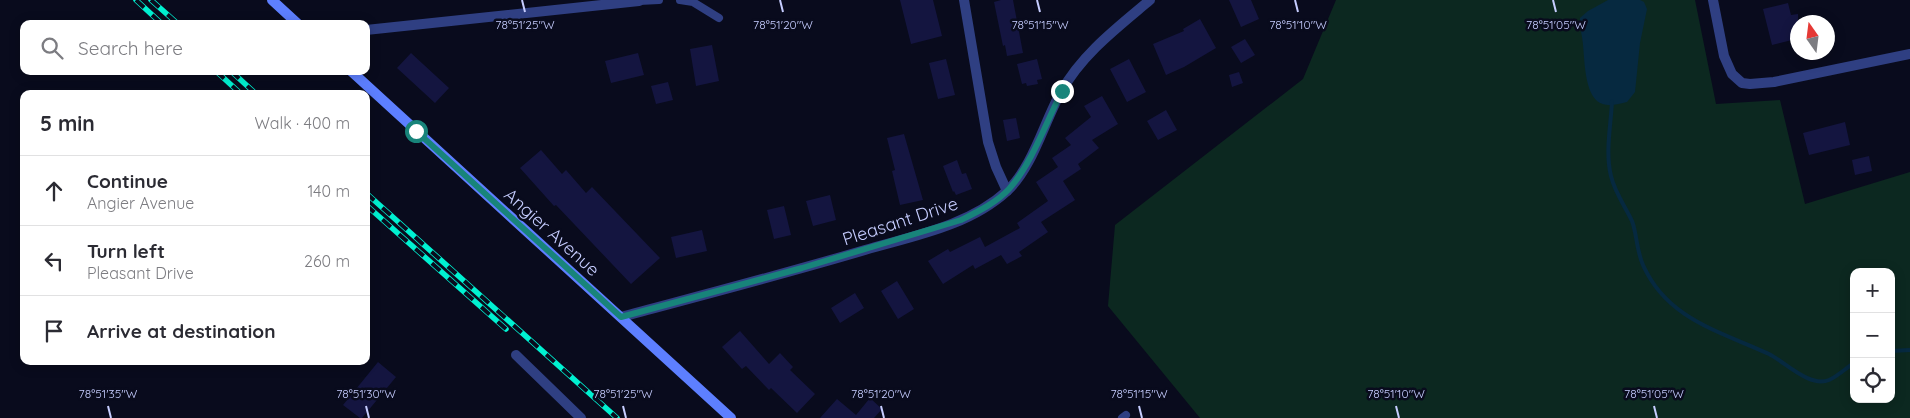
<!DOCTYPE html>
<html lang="en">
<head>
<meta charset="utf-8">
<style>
  body { margin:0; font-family:Quicksand,sans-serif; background:#f2f2f3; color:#2b2b33 }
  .controls { position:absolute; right:15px; bottom:15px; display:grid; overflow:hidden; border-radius:10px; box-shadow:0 2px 12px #0003 }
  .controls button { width:45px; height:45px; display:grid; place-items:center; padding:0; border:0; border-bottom:1px solid #e1e1e2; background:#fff; color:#2b2b33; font:25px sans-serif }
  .compass { position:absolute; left:1790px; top:15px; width:45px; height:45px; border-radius:50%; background:#fff; box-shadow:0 2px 12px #0003; rotate:346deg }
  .stop { position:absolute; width:15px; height:15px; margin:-11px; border:4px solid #18847a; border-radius:50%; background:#fff }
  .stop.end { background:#18847a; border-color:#fff; box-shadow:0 1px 5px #0008 }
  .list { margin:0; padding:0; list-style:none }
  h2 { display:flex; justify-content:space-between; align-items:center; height:65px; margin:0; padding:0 20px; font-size:21px }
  h2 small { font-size:16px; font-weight:400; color:#7c7c81 }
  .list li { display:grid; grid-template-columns:32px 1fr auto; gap:15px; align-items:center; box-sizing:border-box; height:70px; padding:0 20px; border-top:1px solid #e1e1e2 }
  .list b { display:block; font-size:19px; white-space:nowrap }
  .list p { margin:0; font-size:16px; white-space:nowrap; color:#7c7c81 }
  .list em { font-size:16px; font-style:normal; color:#7c7c81 }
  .icon { flex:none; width:28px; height:28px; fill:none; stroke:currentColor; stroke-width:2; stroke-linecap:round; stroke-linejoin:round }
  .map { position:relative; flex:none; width:1910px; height:418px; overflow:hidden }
  .search { position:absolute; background:#fff; box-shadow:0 2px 12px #0003; left:20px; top:20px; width:350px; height:55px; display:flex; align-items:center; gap:12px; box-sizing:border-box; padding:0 18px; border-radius:10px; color:#7c7c81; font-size:19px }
  .panel { position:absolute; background:#fff; box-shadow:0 2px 12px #0003; left:20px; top:90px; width:350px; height:275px; border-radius:10px }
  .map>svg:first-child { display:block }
  .green { fill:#0c2820; fill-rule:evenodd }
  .water { fill:#062940 }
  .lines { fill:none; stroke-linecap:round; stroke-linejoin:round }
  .stream { stroke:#062940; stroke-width:4 }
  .building { fill:#141540 }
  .service { stroke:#2f3f82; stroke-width:8 }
  .minor { stroke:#2f3f82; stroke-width:10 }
  .tertiary { stroke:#2f3f82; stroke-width:10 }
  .secondary { stroke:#5d7fff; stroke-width:10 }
  .rail-casing { stroke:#00f1d1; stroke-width:5.5 }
  .rail { stroke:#090b1d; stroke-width:4; stroke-dasharray:11; stroke-linecap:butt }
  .route { stroke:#18847a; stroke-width:6 }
  .ticks { fill:none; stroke:#c6cdff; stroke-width:2 }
  .labels { text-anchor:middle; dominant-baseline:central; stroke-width:5; stroke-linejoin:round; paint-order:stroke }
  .street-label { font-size:18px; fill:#c6cdff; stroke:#090b1d }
  .ticks-label { font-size:12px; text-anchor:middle; fill:#c6cdff; stroke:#090b1d; stroke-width:5; stroke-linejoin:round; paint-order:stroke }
</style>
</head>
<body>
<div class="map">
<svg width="1910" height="418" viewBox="0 0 1910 418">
  <rect width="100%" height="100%" fill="#090b1d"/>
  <!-- green -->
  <path class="green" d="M1336,0H1695L1716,104L1780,100L1805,204L1910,172V418H1200L1108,306L1115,225L1303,79ZM1854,272H1891V399H1854Z"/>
  <!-- water -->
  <path class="water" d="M1608,0H1640L1644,2L1647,9L1640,43L1635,92L1627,102C1618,104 1605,108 1597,101C1583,88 1585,54 1582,37C1581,30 1579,25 1580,18L1588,11Z"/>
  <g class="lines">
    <!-- stream -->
    <path class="stream" d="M1612,101C1611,125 1605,152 1611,176C1615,193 1625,206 1632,221C1637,234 1636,249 1643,265C1667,319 1719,331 1769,354C1785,362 1810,388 1829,380C1838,376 1846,368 1854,363
      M1891,351L1910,350"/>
  </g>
  <!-- building -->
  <path class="building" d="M900,0H933L942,36L911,44Z
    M1001,0H1013L1023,53L1007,56L1005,45L1003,46L994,2Z
    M1229,0H1251L1259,19L1241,27Z
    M1788,3L1791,15L1798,14V27L1794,28L1796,39L1772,45L1763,9Z
    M1200,19L1216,48L1184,67L1166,75L1153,44L1184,31L1183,29Z
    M1245,39L1255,55L1241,63L1231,47Z
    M712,45L719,81L696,86L690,49Z
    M411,53L449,88L435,103L397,68Z
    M638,53L644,75L611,83L605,61Z
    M946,59L955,95L938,99L929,63Z
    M1037,59L1042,79L1037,80L1038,84L1027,86L1026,83L1022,84L1017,64Z
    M1129,59L1146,92L1127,102L1110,69Z
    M1239,72L1243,83L1232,87L1229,75Z
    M668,82L673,100L656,104L651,86Z
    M1102,96L1118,124L1092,140L1099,148L1078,164L1081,169L1063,181L1075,200L1041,222L1048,232L1019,252L1022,256L1007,264L1001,255L975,269L973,265L943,284L928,261L948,249L950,252L980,237L985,247L1020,228L1017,223L1048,201L1036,182L1058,167L1052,158L1071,145L1065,138L1091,117L1084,106Z
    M1166,110L1177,130L1158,140L1147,121Z
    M1016,118L1020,138L1007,141L1003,120Z
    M1845,122L1850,145L1809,155L1803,133Z
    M904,134L923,200L900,205L892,171L895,170L887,138Z
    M541,150L562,174L566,170L586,193L592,187L660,258L631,284L556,205L554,206L520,168Z
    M1869,156L1872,171L1855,175L1852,160Z
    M957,160L962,174L966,173L972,189L956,195L954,191L953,192L943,166Z
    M830,195L836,220L813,226L806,201Z
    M784,206L791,235L774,239L767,210Z
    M702,230L707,251L676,258L671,237Z
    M897,281L914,309L898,319L881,291Z
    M855,293L864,308L840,323L831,308Z
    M740,331L769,364L780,353L793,367L790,370L815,394L797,413L771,388L769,390L746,366L742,369L722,347Z
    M378,362L396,377L362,418H360L343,405Z
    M870,398L882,409L874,418H820L837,399L856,415Z"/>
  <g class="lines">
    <!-- service -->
    <path class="service" d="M680,0L693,2L719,18
      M639,1L659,0
      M1122,418L1126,415"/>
    <!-- minor -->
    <path class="minor" d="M964,0L988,142L996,167L1007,191
      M1713,0L1724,56L1732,74L1742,83L1750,84L1774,82L1910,54
      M366,30L639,1
      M516,355L581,418"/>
    <!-- tertiary -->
    <path class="tertiary" d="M621,317C703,295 784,274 865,250C913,236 969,226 1007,191C1033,167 1044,122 1061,92C1082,54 1118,27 1150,0"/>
    <!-- secondary -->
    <path class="secondary" d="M272,0L298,24
      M351,71L731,418"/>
    <defs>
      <path id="rail" d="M136,0L162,24
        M151,0L178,24
        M216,71L241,94
        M231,71L256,94
        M366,193L617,418
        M366,205L506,329"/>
    </defs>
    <!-- rail casing -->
    <use href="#rail" class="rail-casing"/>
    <!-- rail -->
    <use href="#rail" class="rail"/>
  </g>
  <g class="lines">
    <!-- route -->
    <path class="route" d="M416,131L621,317L802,268L961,220C977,212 996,203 1009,189C1031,165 1047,121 1062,91"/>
  </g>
  <!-- ticks -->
  <path class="ticks" d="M522,0L525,12M780,0L783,12M1037,0L1040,12M1295,0L1298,12M1553,0L1556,12M108,406L111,418M366,406L369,418M623,406L626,418M881,406L884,418M1139,406L1142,418M1396,406L1399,418M1654,406L1657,418"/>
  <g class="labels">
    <!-- street labels -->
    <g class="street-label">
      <text transform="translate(900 221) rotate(-18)">Pleasant Drive</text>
      <text transform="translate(552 232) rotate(42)">Angier Avenue</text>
    </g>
  </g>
  <g class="ticks-label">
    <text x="525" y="29">78°51'25"W</text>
    <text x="783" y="29">78°51'20"W</text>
    <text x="1040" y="29">78°51'15"W</text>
    <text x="1298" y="29">78°51'10"W</text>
    <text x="1556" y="29">78°51'05"W</text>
    <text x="108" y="398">78°51'35"W</text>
    <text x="366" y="398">78°51'30"W</text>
    <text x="623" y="398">78°51'25"W</text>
    <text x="881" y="398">78°51'20"W</text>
    <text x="1139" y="398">78°51'15"W</text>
    <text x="1396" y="398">78°51'10"W</text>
    <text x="1654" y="398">78°51'05"W</text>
  </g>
</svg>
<div class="controls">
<button>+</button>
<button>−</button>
<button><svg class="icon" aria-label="locate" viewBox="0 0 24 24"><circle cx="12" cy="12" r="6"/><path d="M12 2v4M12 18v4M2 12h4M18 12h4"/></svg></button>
</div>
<svg class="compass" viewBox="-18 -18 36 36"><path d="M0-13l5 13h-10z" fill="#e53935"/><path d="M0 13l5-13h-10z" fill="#7c7c81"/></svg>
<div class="stop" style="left:416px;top:131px"></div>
<div class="stop end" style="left:1062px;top:91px"></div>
<div class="search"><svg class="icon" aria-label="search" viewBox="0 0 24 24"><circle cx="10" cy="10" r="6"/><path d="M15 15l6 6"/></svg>Search here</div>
<section class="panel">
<h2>5 min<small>Walk · 400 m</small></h2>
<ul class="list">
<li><svg class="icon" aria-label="ahead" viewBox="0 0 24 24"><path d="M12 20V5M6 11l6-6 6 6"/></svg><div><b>Continue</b><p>Angier Avenue</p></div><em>140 m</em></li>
<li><svg class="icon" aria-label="left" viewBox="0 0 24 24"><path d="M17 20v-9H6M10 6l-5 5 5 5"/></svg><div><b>Turn left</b><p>Pleasant Drive</p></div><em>260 m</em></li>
<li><svg class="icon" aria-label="arrive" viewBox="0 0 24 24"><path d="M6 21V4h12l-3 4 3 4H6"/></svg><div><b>Arrive at destination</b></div></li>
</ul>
</section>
</div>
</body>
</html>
